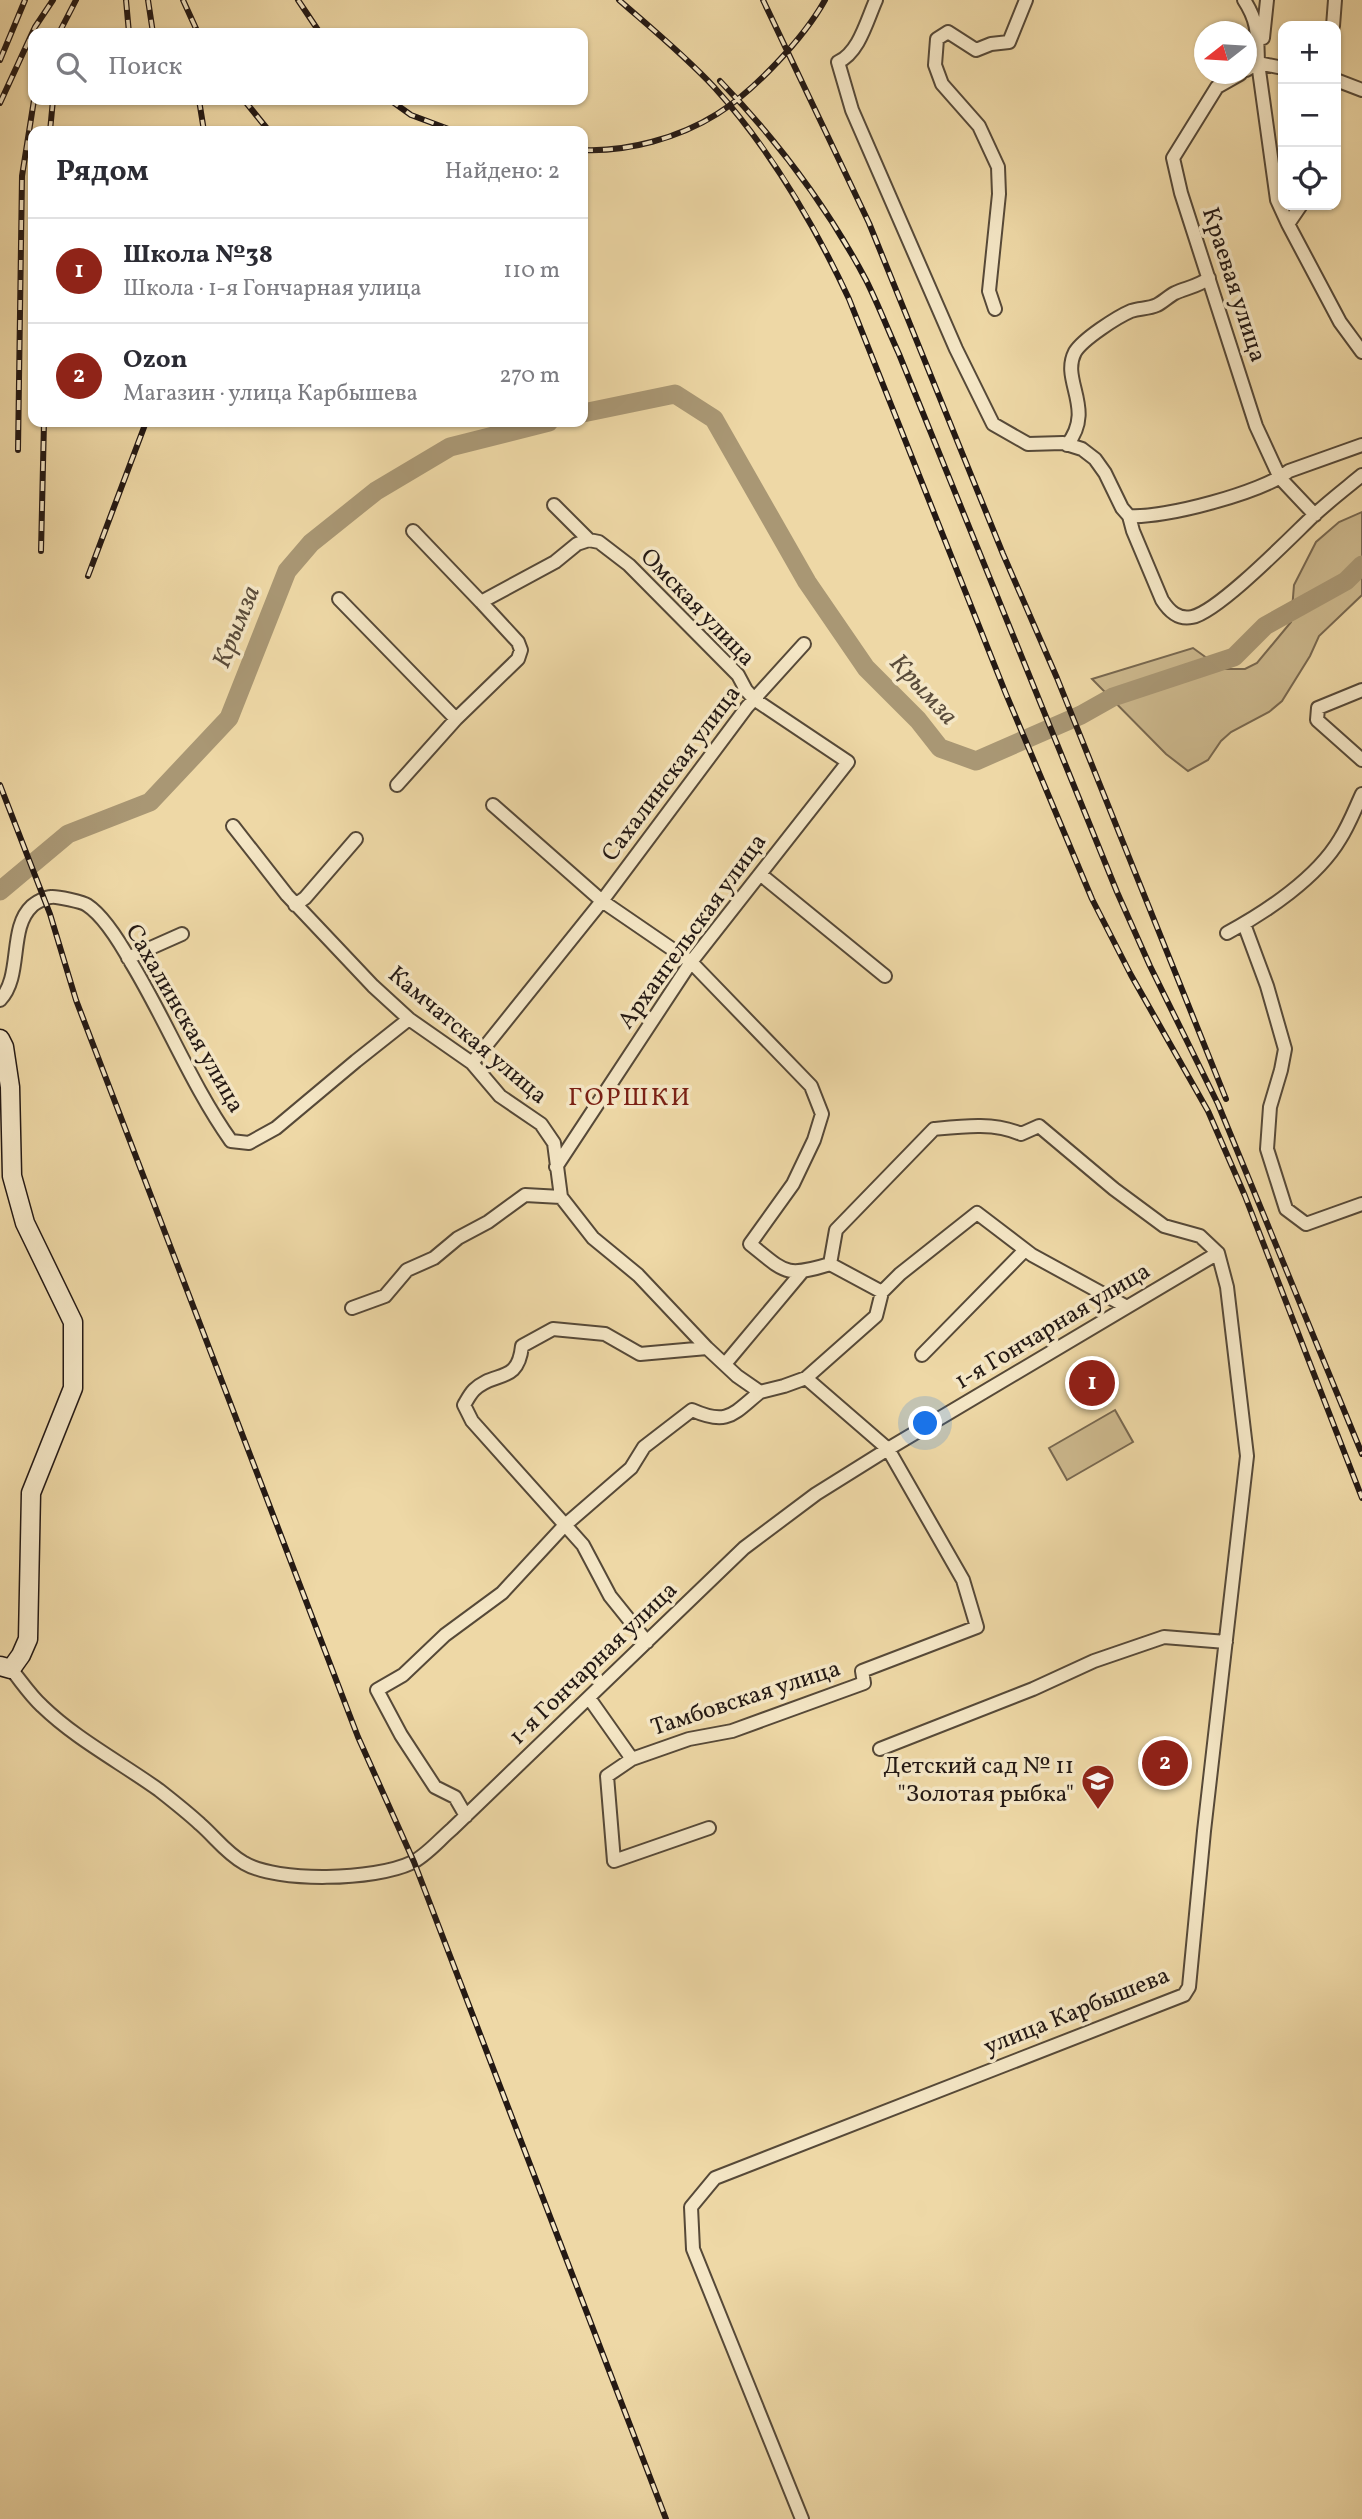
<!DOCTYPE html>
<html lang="ru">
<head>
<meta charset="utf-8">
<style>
  body { margin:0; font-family:Vollkorn,serif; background:#f2f2f3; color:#2b2b33 }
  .controls { position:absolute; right:21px; top:21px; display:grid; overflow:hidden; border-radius:14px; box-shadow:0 2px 5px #0004 }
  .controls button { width:63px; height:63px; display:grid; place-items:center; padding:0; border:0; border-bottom:2px solid #e1e1e2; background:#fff; color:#2b2b33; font:35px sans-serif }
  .compass { position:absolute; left:1194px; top:21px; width:63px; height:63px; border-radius:50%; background:#fff; box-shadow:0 2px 5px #0004; rotate:253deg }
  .you { position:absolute; left:926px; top:1424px; width:24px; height:24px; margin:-18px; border:5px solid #fff; border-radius:50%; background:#1a73e8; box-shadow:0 0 0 10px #1a73e833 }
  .badge { display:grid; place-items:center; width:46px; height:46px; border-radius:50%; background:#8f2418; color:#fff; font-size:23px; font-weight:700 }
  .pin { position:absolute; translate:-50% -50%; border:4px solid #fff; box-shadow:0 2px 7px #0006 }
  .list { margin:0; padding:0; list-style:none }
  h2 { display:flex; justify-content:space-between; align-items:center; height:91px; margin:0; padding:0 28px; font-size:30px }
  h2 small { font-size:23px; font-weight:400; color:#7c7c81 }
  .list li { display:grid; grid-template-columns:46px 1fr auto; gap:21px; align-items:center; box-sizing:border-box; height:105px; padding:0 28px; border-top:2px solid #e1e1e2 }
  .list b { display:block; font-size:26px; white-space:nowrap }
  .list p { margin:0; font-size:23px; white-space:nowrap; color:#7c7c81 }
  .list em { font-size:23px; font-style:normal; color:#7c7c81 }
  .icon { flex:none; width:38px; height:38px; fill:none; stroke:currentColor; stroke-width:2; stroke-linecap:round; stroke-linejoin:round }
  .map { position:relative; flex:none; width:1362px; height:2519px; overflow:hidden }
  .search { position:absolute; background:#fff; box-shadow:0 2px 5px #0004; left:28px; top:28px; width:560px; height:77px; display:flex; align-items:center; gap:18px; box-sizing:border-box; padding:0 24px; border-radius:14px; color:#7c7c81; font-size:26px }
  .panel { position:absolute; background:#fff; box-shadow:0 2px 5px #0004; left:28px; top:126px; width:560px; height:301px; border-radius:14px }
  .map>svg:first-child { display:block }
  .green { fill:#ccb88d; stroke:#786850; stroke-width:2 }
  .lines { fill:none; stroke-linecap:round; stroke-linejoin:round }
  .river { stroke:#a99774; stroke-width:19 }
  .street-casing { stroke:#564938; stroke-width:16 }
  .secondary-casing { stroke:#241914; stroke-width:21 }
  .street { stroke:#f4e6c5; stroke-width:12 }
  .secondary { stroke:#f4e6c5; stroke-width:18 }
  .rail-casing { stroke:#241914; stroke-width:6 }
  .rail { stroke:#f4e6c5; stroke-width:3.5; stroke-dasharray:10; stroke-linecap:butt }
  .labels { text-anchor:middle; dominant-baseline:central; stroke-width:7; stroke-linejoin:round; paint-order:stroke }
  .street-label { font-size:24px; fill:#241914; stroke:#f4e6c5 }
  .poi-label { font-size:24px; fill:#241914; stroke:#f4e6c5; text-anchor:end }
  .water-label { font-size:26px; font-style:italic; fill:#594b3a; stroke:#f4e6c5 }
  .neighbourhood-label { font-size:26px; letter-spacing:2px; fill:#7a1f14; stroke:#f4e6c5 }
</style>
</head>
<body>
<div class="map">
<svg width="1362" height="2519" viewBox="0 0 1362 2519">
  <rect width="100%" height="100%" fill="#eed8a6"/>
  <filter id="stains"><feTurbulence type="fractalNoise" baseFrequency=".00286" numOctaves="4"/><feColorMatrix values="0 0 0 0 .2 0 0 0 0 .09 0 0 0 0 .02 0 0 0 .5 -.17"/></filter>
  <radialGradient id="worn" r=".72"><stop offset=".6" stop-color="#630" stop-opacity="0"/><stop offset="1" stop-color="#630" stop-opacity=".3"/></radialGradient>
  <!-- green -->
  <path class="green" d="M1362,512V595L1319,636L1310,656L1282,701L1269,712L1231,732L1221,741L1208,760L1188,771L1166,754L1092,679L1193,648L1222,669H1245L1257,663L1291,622L1294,585L1316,542L1339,522Z
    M1115,1410L1133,1442L1067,1480L1049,1448Z"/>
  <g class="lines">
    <!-- river -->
    <path class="river" d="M583,413L675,394L714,419L807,582L866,668L918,720L940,748L976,761L1081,715L1113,697L1234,657L1265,626L1346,581L1362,565
      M0,891L68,834L150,802L229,718L287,571L311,543L376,491L450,447L549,422"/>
    <defs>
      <path id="street" d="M876,0C867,20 859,53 838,62L852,110L956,349L993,424L1028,444L1063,443L1082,449L1095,459L1105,473L1122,508L1129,516L1133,531L1162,600C1169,611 1178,620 1192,617C1218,612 1290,538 1312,517C1328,502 1345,489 1362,475
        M1244,0C1259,23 1257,36 1258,63L1246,70
        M1333,26L1335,0
        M1263,38L1267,0
        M1283,68L1258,63L1277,200L1288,224
        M1240,74L1217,87L1173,158L1181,193L1256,426L1280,478L1315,515
        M1336,80L1362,90
        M1301,205L1288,224L1340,322L1362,352
        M995,309L989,291L999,194L998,167L979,126L942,84L935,65L937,39L948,32L976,50L991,44L1009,42L1026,0
        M1067,445C1096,408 1060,381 1075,352C1083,339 1117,317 1131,311C1140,308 1148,309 1157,305C1163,302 1169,296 1175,293C1186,288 1199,286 1209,278
        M554,505L589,540L599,542L629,565L738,675L746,690L754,699L848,762L691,962L556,1167
        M1129,516C1163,519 1263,492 1289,471L1362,445
        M413,531L481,602
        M339,599L456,719
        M1362,690L1318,708L1317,720L1362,760
        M397,785L456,719L518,659L521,650L518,642L481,602L555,562L577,544L589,540
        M493,805L602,901L691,962L811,1086L822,1114L814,1140L793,1184L750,1244C785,1272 785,1278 830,1264
        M233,826L287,895L373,986L409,1019L472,1063L500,1096L541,1124L554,1143L561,1197L593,1238L638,1275L707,1348L737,1376L760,1392L784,1386L806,1378L876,1316L882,1292L900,1274L977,1213L1032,1255L1127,1307
        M760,874L885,976
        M295,905L305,898L356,839
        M1244,924L1267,986L1285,1049L1281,1070L1270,1107L1267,1149L1286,1209L1306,1224L1362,1204
        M1227,933C1266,912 1317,878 1340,839C1349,825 1355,809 1362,794
        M128,958L182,934
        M0,1000C23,976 8,928 32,906C35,903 46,897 51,897C56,896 83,902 87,905C104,916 122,946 132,964C167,1022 192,1086 231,1141L249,1143L276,1128L356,1061L409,1019
        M472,1063L602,901L747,707L804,644
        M830,1264L836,1230L934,1129C963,1126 995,1122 1021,1134L1039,1126L1114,1189L1164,1226L1200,1236L1218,1253
        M830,1264L882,1292
        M352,1308L385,1296L407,1270L434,1258L458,1238L488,1222L525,1195L561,1197
        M922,1355L1025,1250
        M725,1364L802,1272
        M647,1642L610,1596L583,1545L472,1421L464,1405C467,1400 470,1394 474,1390C494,1370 518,1385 522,1346L553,1329L605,1334L640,1354L707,1348
        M11,1669C21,1681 30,1695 42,1706C76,1739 120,1762 159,1790C173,1801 187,1812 200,1824C215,1837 226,1853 244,1863C278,1883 375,1880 411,1863C426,1856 439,1840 452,1829L744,1548L816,1494L888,1449L1218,1253
        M589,1698L632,1759
        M880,1749L1033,1689L1094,1661L1164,1637L1226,1642
        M466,1816L455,1797L435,1787L401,1735L377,1690L403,1675L445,1635L502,1593L564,1526L631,1468L644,1447L692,1410C728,1426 733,1414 760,1392
        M709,1828L614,1861L607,1776L632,1759L689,1739L732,1731L864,1683L862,1671L977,1627L963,1580L888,1449L806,1378
        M802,2519L693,2249L691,2207L715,2178L1184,1995L1189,1987L1204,1831L1247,1456L1227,1287L1218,1253"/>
      <path id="secondary" d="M0,1039L4,1047L10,1087L12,1176L25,1223L73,1322V1388L31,1493L28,1639L21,1655L11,1669L0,1666"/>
    </defs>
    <!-- street casing -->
    <use href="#street" class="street-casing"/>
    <!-- secondary casing -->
    <use href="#secondary" class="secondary-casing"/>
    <!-- street -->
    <use href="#street" class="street"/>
    <!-- secondary -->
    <use href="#secondary" class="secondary"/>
    <defs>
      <path id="rail" d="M126,0L129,33
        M148,0L153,33
        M183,0L198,33
        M298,0L320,33
        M619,0C651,28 685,56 714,87C771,150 813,222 849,299L1006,694L1092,899L1131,975L1208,1111L1245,1196L1362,1498
        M763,0L869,223L1003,554L1057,678L1226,1099
        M59,33L76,0
        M0,60L25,0
        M720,81C777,140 828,208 866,280C878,304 888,330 899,354L1117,892L1150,966L1218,1104L1362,1454
        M199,100L204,131
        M244,100L269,131
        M390,100L411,115L454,131
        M0,103L35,27L53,0
        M50,131L53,100
        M583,150C627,152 679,138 717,114C754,91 804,38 825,0
        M18,450L22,176L34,100
        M41,551L44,422
        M88,576L146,422
        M0,785L50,914L76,1000L358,1737L414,1862L666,2519"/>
    </defs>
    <!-- rail casing -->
    <use href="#rail" class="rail-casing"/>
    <!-- rail -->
    <use href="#rail" class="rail"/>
  </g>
  <!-- icons -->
  <defs>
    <symbol id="school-pin" viewBox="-11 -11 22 30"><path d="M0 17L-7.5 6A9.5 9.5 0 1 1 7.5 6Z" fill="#8f2418" stroke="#f4e6c5"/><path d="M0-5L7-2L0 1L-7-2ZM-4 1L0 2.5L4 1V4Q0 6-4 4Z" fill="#fff"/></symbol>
  </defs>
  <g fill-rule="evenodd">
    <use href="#school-pin" x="1079" y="1762" width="38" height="52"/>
  </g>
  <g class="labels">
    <!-- street labels -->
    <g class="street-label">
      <text transform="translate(1233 285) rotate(72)">Краевая улица</text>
      <text transform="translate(697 608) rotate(46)">Омская улица</text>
      <text transform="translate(672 774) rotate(-53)">Сахалинская улица</text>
      <text transform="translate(693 932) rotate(-54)">Архангельская улица</text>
      <text transform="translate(184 1019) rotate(60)">Сахалинская улица</text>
      <text transform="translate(467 1036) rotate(40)">Камчатская улица</text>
      <text transform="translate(1053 1327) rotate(-31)">1-я Гончарная улица</text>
      <text transform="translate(594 1664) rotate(-44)">1-я Гончарная улица</text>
      <text transform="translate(746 1699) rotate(-18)">Тамбовская улица</text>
      <text transform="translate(1077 2012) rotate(-22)">улица Карбышева</text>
    </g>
    <!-- poi labels -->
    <g class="poi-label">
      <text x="1074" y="1767">Детский сад № 11<tspan x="1074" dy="28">"Золотая рыбка"</tspan></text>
    </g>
    <!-- water labels -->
    <g class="water-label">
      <text transform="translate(237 627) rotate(-68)">Крымза</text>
      <text transform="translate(923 690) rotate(47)">Крымза</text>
    </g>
    <!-- neighbourhood labels -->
    <g class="neighbourhood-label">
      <text x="630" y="1098">ГОРШКИ</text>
    </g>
  </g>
  <rect width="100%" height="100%" filter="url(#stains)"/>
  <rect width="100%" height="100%" fill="url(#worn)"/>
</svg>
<div class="controls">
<button>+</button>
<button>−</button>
<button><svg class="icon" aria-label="locate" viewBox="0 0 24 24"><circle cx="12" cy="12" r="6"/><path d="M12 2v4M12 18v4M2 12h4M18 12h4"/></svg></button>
</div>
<svg class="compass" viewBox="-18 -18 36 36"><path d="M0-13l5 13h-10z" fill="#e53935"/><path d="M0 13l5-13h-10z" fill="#7c7c81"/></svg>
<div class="you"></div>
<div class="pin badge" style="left:1092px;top:1383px">1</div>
<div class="pin badge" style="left:1165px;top:1763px">2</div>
<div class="search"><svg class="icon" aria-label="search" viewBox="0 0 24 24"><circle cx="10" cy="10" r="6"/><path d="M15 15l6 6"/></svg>Поиск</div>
<section class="panel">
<h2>Рядом<small>Найдено: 2</small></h2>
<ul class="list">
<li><span class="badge">1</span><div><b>Школа №38</b><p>Школа · 1-я Гончарная улица</p></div><em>110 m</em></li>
<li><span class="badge">2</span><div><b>Ozon</b><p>Магазин · улица Карбышева</p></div><em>270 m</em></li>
</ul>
</section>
</div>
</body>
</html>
